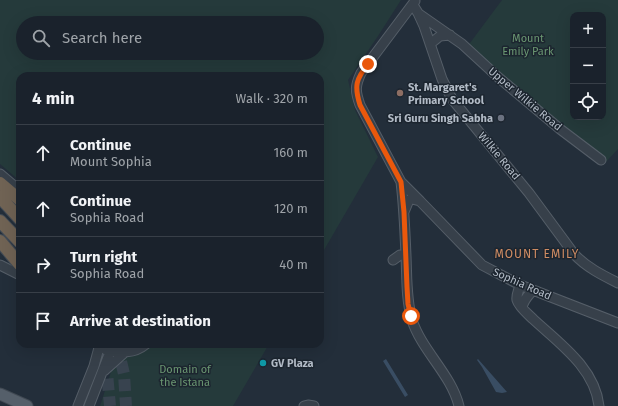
<!DOCTYPE html>
<html lang="en">
<head>
<meta charset="utf-8">
<style>
  body { margin:0; font-family:"Fira Sans",sans-serif; background:#232a34; color:#f1f3f6 }
  .controls { position:absolute; right:12px; top:12px; display:grid; overflow:hidden; border-radius:8px; box-shadow:0 4px 16px #0002 }
  .controls button { width:36px; height:36px; display:grid; place-items:center; padding:0; border:0; border-bottom:1px solid #383f48; background:#1a222c; color:#f1f3f6; font:20px sans-serif }
  .stop { position:absolute; width:12px; height:12px; margin:-9px; border:3px solid #ea580c; border-radius:50%; background:#fff }
  .stop.end { background:#ea580c; border-color:#fff; box-shadow:0 1px 4px #0008 }
  .list { margin:0; padding:0; list-style:none }
  h2 { display:flex; justify-content:space-between; align-items:center; height:52px; margin:0; padding:0 16px; font-size:17px }
  h2 small { font-size:13px; font-weight:400; color:#9fa4a9 }
  .list li { display:grid; grid-template-columns:26px 1fr auto; gap:12px; align-items:center; box-sizing:border-box; height:56px; padding:0 16px; border-top:1px solid #383f48 }
  .list b { display:block; font-size:15px; white-space:nowrap }
  .list p { margin:0; font-size:13px; white-space:nowrap; color:#9fa4a9 }
  .list em { font-size:13px; font-style:normal; color:#9fa4a9 }
  .icon { flex:none; width:22px; height:22px; fill:none; stroke:currentColor; stroke-width:2; stroke-linecap:round; stroke-linejoin:round }
  .map { position:relative; flex:none; width:618px; height:406px; overflow:hidden }
  .search { position:absolute; background:#1a222c; box-shadow:0 4px 16px #0002; left:16px; top:16px; width:308px; height:44px; display:flex; align-items:center; gap:10px; box-sizing:border-box; padding:0 14px; border-radius:22px; color:#9fa4a9; font-size:15px }
  .panel { position:absolute; background:#1a222c; box-shadow:0 4px 16px #0002; left:16px; top:72px; width:308px; height:276px; border-radius:12px }
  .map>svg:first-child { display:block }
  .green { fill:#253a3b; fill-rule:evenodd }
  .water { fill:#394d63 }
  .lines { fill:none; stroke-linecap:round; stroke-linejoin:round }
  .highway-tunnel { stroke:#38434f; stroke-width:12; stroke-dasharray:12 6; stroke-linecap:butt }
  .minor-casing { stroke:#555e68; stroke-width:11 }
  .major-casing { stroke:#404953; stroke-width:13 }
  .highway-casing { stroke:#424b55; stroke-width:14 }
  .minor { stroke:#37404a; stroke-width:9 }
  .major { stroke:#555f6a; stroke-width:11 }
  .highway { stroke:#706354; stroke-width:12 }
  .route { stroke:#ea580c; stroke-width:5 }
  .education-dot { fill:#8d6e63; stroke:#1c252f; stroke-width:1.5 }
  .worship-dot { fill:#6b7280; stroke:#1c252f; stroke-width:1.5 }
  .culture-dot { fill:#0f9aa8; stroke:#1c252f; stroke-width:1.5 }
  .labels { text-anchor:middle; dominant-baseline:central; stroke-width:3; stroke-linejoin:round; paint-order:stroke }
  .park-label { font-size:11px; fill:#6a9671; stroke:#1c252f }
  .poi-label { font-size:11px; font-weight:bold; fill:#b2bbc6; stroke:#1c252f; text-anchor:start }
  .street-label { font-size:11px; fill:#b2bbc6; stroke:#1c252f }
  .neighbourhood-label { font-size:12px; letter-spacing:1px; fill:#cf8c63; stroke:#1c252f }
</style>
</head>
<body>
<div class="map">
<svg width="618" height="406" viewBox="0 0 618 406">
  <rect width="100%" height="100%" fill="#232e3a"/>
  <!-- green -->
  <path class="green" d="M0,0H401L378,36L348,80L355,110L378,157L320,257V76H20V181L0,164ZM23,23H317V53H23Z
    M502,0H618V149L606,162L567,134L467,47ZM573,15H603V117H573Z
    M120,344H269L233,406H100Z"/>
  <!-- water -->
  <path class="water" d="M386,359L408,395L405,397L383,361Z
    M478,359L507,392L502,393L496,392L482,367L477,360Z"/>
  <g class="lines">
    <!-- highway-tunnel -->
    <path class="highway-tunnel" d="M98,344L107,373L110,406
      M117,344L124,374L126,406"/>
    <defs>
      <path id="minor" d="M415,1L361,73C355,86 355,91 360,105L401,182L420,201
        M413,5L418,13L424,26L442,79L452,99L529,193L574,254C586,267 602,275 618,283
        M419,14L462,44L499,78L560,129L601,160
        M430,44L440,36L450,35
        M0,174L20,191
        M401,182C404,207 405,231 406,256C407,277 406,299 412,320C422,351 451,374 459,406
        M404,212L409,200L412,199L420,201L482,265L520,285L618,323
        M393,260L400,255H406
        M0,265L20,275
        M520,285C519,290 516,295 517,300C519,307 528,314 533,319C559,343 595,368 599,406
        M522,308C523,300 528,296 533,290
        M106,350C120,353 134,354 146,344
        M104,371L124,353
        M78,406L94,366L100,344
        M89,406L113,344
        M304,406L308,405L314,406"/>
      <path id="major" d="M0,394L27,406"/>
      <path id="highway" d="M0,183L20,200
        M0,197L20,219
        M0,221L20,242
        M0,241L20,265"/>
    </defs>
    <!-- minor casing -->
    <use href="#minor" class="minor-casing"/>
    <!-- major casing -->
    <use href="#major" class="major-casing"/>
    <!-- highway casing -->
    <use href="#highway" class="highway-casing"/>
    <!-- minor -->
    <use href="#minor" class="minor"/>
    <!-- major -->
    <use href="#major" class="major"/>
    <!-- highway -->
    <use href="#highway" class="highway"/>
  </g>
  <g class="lines">
    <!-- route -->
    <path class="route" d="M368,64C356,79 354,86 360,105L401,182L404,212L407,287L408,304L411,316"/>
  </g>
  <!-- markers -->
  <circle class="education-dot" cx="400" cy="93" r="4"/>
  <circle class="worship-dot" cx="501" cy="118" r="4"/>
  <circle class="culture-dot" cx="263" cy="363" r="4"/>
  <g class="labels">
    <!-- park labels -->
    <g class="park-label">
      <text x="528" y="38">Mount<tspan x="528" dy="13">Emily Park</tspan></text>
      <text x="185" y="369">Domain of<tspan x="185" dy="13">the Istana</tspan></text>
    </g>
    <!-- poi labels -->
    <g class="poi-label">
      <text x="408" y="87">St. Margaret's<tspan x="408" dy="13">Primary School</tspan></text>
      <text x="493" y="118" text-anchor="end">Sri Guru Singh Sabha</text>
      <text x="271" y="363">GV Plaza</text>
    </g>
    <!-- street labels -->
    <g class="street-label">
      <text transform="translate(525 99) rotate(40)">Upper Wilkie Road</text>
      <text transform="translate(499 156) rotate(50)">Wilkie Road</text>
      <text transform="translate(522 284) rotate(24)">Sophia Road</text>
    </g>
    <!-- neighbourhood labels -->
    <g class="neighbourhood-label">
      <text x="537" y="254">MOUNT EMILY</text>
    </g>
  </g>
</svg>
<div class="controls">
<button>+</button>
<button>−</button>
<button><svg class="icon" aria-label="locate" viewBox="0 0 24 24"><circle cx="12" cy="12" r="6"/><path d="M12 2v4M12 18v4M2 12h4M18 12h4"/></svg></button>
</div>
<div class="stop" style="left:411px;top:316px"></div>
<div class="stop end" style="left:368px;top:64px"></div>
<div class="search"><svg class="icon" aria-label="search" viewBox="0 0 24 24"><circle cx="10" cy="10" r="6"/><path d="M15 15l6 6"/></svg>Search here</div>
<section class="panel">
<h2>4 min<small>Walk · 320 m</small></h2>
<ul class="list">
<li><svg class="icon" aria-label="ahead" viewBox="0 0 24 24"><path d="M12 20V5M6 11l6-6 6 6"/></svg><div><b>Continue</b><p>Mount Sophia</p></div><em>160 m</em></li>
<li><svg class="icon" aria-label="ahead" viewBox="0 0 24 24"><path d="M12 20V5M6 11l6-6 6 6"/></svg><div><b>Continue</b><p>Sophia Road</p></div><em>120 m</em></li>
<li><svg class="icon" aria-label="right" viewBox="0 0 24 24"><path d="M7 20v-9h11M14 6l5 5-5 5"/></svg><div><b>Turn right</b><p>Sophia Road</p></div><em>40 m</em></li>
<li><svg class="icon" aria-label="arrive" viewBox="0 0 24 24"><path d="M6 21V4h12l-3 4 3 4H6"/></svg><div><b>Arrive at destination</b></div></li>
</ul>
</section>
</div>
</body>
</html>
